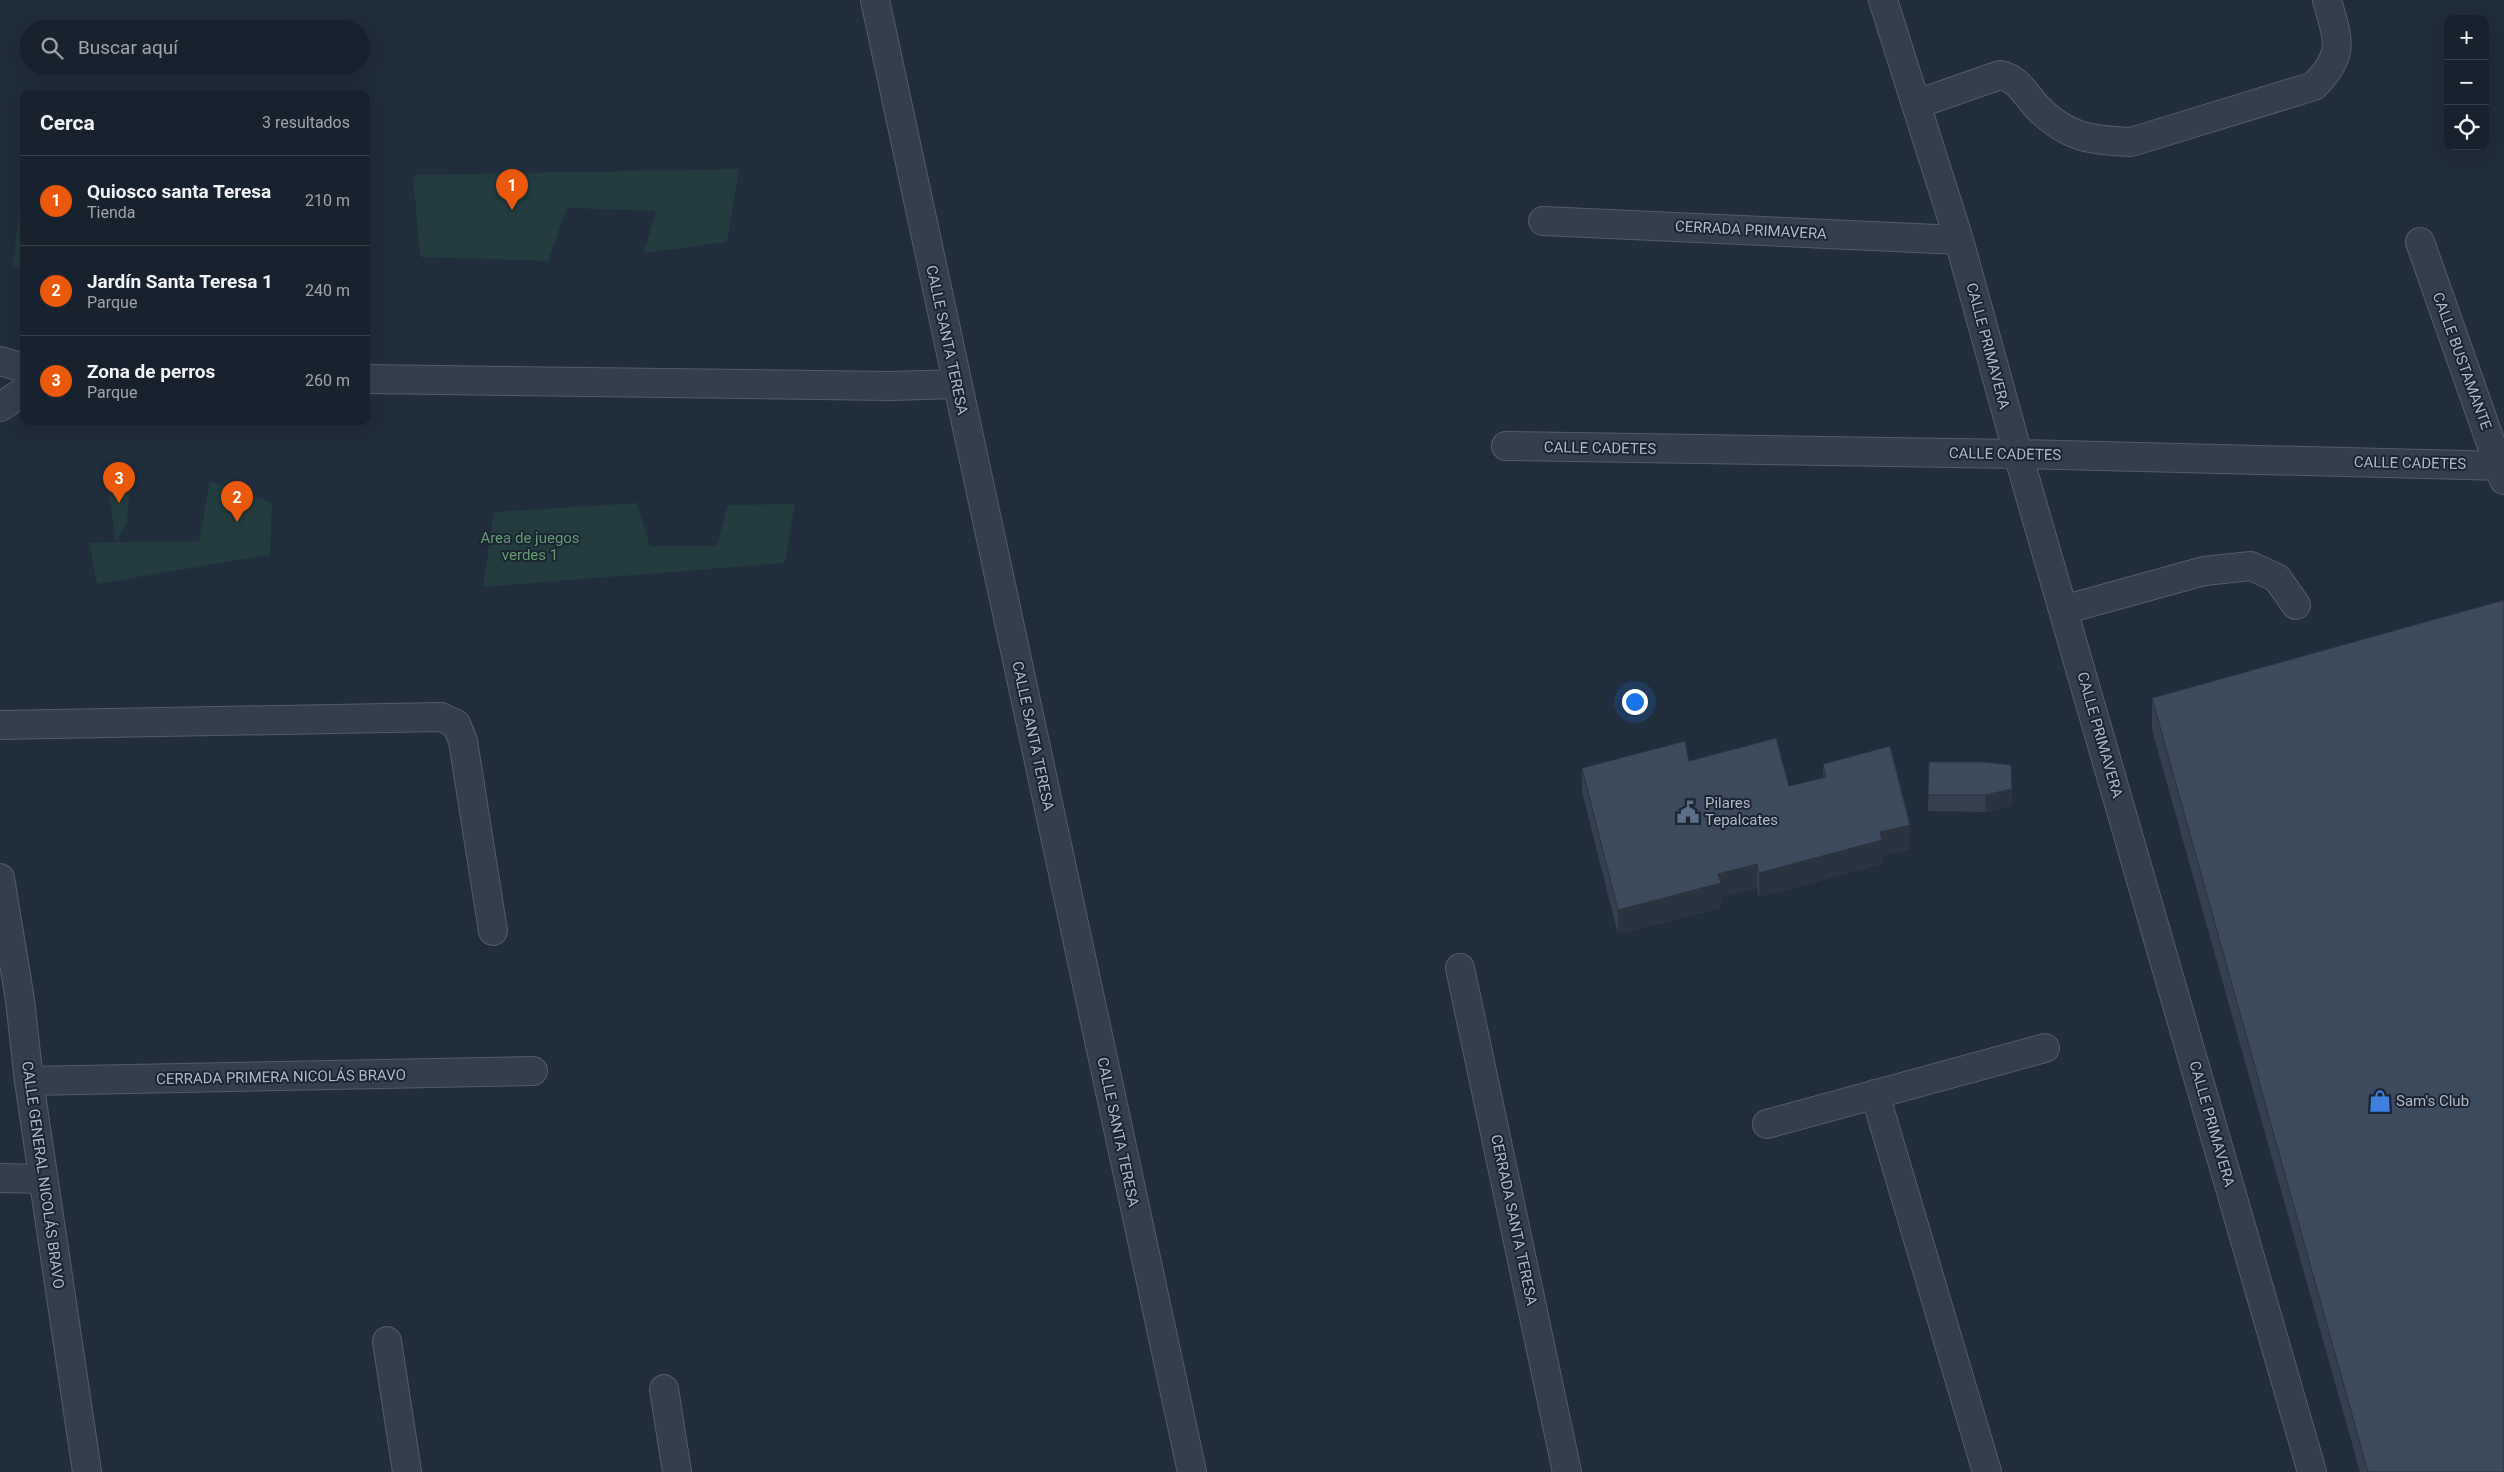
<!DOCTYPE html>
<html lang="es">
<head>
<meta charset="utf-8">
<style>
  body { margin:0; font-family:Roboto,sans-serif; background:#252f3a; color:#f1f3f6 }
  .controls { position:absolute; right:15px; top:15px; display:grid; overflow:hidden; border-radius:10px; box-shadow:0 5px 20px #0002 }
  .controls button { width:45px; height:45px; display:grid; place-items:center; padding:0; border:0; border-bottom:1px solid #363f4a; background:#18222e; color:#f1f3f6; font:25px sans-serif }
  .you { position:absolute; left:1634px; top:701px; width:18px; height:18px; margin:-12px; border:4px solid #fff; border-radius:50%; background:#1a73e8; box-shadow:0 0 0 8px #1a73e833 }
  .badge { display:grid; place-items:center; width:32px; height:32px; border-radius:50%; background:#ea580c; color:#fff; font-size:16px; font-weight:700 }
  .pin { position:absolute; translate:-50% -41px; filter:drop-shadow(0 1px 2px #0008) }
  .pin::after { content:''; position:absolute; top:26px; width:18px; height:15px; background:inherit; clip-path:polygon(0 0,100% 0,50% 100%) }
  .list { margin:0; padding:0; list-style:none }
  h2 { display:flex; justify-content:space-between; align-items:center; height:65px; margin:0; padding:0 20px; font-size:21px }
  h2 small { font-size:16px; font-weight:400; color:#9fa4aa }
  .list li { display:grid; grid-template-columns:32px 1fr auto; gap:15px; align-items:center; box-sizing:border-box; height:90px; padding:0 20px; border-top:1px solid #363f4a }
  .list b { display:block; font-size:19px; white-space:nowrap }
  .list p { margin:0; font-size:16px; white-space:nowrap; color:#9fa4aa }
  .list em { font-size:16px; font-style:normal; color:#9fa4aa }
  .icon { flex:none; width:28px; height:28px; fill:none; stroke:currentColor; stroke-width:2; stroke-linecap:round; stroke-linejoin:round }
  .map { position:relative; flex:none; width:2504px; height:1472px; overflow:hidden }
  .search { position:absolute; background:#18222e; box-shadow:0 5px 20px #0002; left:20px; top:20px; width:350px; height:55px; display:flex; align-items:center; gap:12px; box-sizing:border-box; padding:0 18px; border-radius:28px; color:#9fa4aa; font-size:19px }
  .panel { position:absolute; background:#18222e; box-shadow:0 5px 20px #0002; left:20px; top:90px; width:350px; height:335px; border-radius:10px }
  .map>svg:first-child { display:block }
  .green { fill:#223b3e }
  .lines { fill:none; stroke-linecap:round; stroke-linejoin:round }
  .minor-casing { stroke:#535c6b; stroke-width:30 }
  .minor { stroke:#343f4d; stroke-width:28 }
  .wall { fill:#344050 }
  .shaded-wall { fill:#2a3441 }
  .building { fill:#3c4b5d; stroke:#2a3441 }
  .labels { text-anchor:middle; dominant-baseline:central; stroke-width:4; stroke-linejoin:round; paint-order:stroke }
  .street-label { font-size:15px; fill:#b0b9c9; stroke:#1a2432 }
  .park-label { font-size:15px; fill:#649c71; stroke:#1a2432 }
  .poi-label { font-size:15px; fill:#b0b9c9; stroke:#1a2432; text-anchor:start }
</style>
</head>
<body>
<div class="map">
<svg width="2504" height="1472" viewBox="0 0 2504 1472">
  <rect width="100%" height="100%" fill="#202d3d"/>
  <!-- green -->
  <path class="green" d="M739,169L727,242L644,253L656,211L567,208L548,261L420,257L413,175Z
    M24,174V265L12,270Z
    M107,479L130,483L127,522L116,542L199,541L210,481L272,503L270,555L97,584L89,543L116,542Z
    M637,503L650,546H717L728,505L795,504L785,563L483,587L494,512Z"/>
  <g class="lines">
    <defs>
      <path id="minor" d="M875,0L1192,1472
        M1883,0L1959,240L2018,454L2312,1472
        M1917,104L2000,75C2019,79 2025,94 2037,107C2067,138 2090,140 2131,142L2314,86C2346,54 2338,40 2327,0
        M1543,221L1959,240
        M2420,242L2504,480
        M0,361L24,368
        M366,379L891,386L957,384
        M0,407L24,391
        M1506,446L2018,454L2504,466
        M2063,610L2204,571L2251,566L2277,578L2296,605
        M0,725L441,717L456,724L463,741L493,931
        M0,878L20,1000L29,1081L87,1472
        M1460,968L1567,1472
        M29,1081L533,1071
        M1875,1094L1987,1472
        M1767,1124L2045,1048
        M0,1178L43,1179
        M387,1341L407,1472
        M664,1389L677,1472"/>
    </defs>
    <!-- minor casing -->
    <use href="#minor" class="minor-casing"/>
    <!-- minor -->
    <use href="#minor" class="minor"/>
  </g>
  <!-- wall -->
  <path class="wall" d="M2152,698L2504,1472H2360L2152,730Z
    M1929,762L2012,806L1985,812L1928,811Z
    M1823,764L1910,849L1882,856V864L1759,897L1757,888L1721,897V908L1618,934L1582,792V768L1789,786L1823,778Z"/>
  <!-- shaded-wall -->
  <path class="shaded-wall" d="M2012,789V806L1985,812V795Z
    M1910,825V849L1882,856V864L1759,897V873L1880,832Z
    M1757,864V888L1721,897V908L1618,934V910L1718,874Z"/>
  <!-- building -->
  <path class="building" d="M2504,600V1472H2368L2152,698Z
    M1776,738L1789,786L1826,777L1823,764L1890,746L1910,825L1880,832L1882,840L1759,873L1757,864L1718,874L1721,883L1618,910L1582,768L1685,741L1689,761Z
    M1929,762H1985L2011,765L2012,789L1985,795H1928Z"/>
  <!-- icons -->
  <defs>
    <symbol id="civic-bare" viewBox="-9 -9 18 18"><path d="M-.6-6.5H3V-4.5H.6V-3L4-1V1h2V6H-6V1h2V-1L-.6-3ZM-1.2 2.5V6h2.4V2.5Z" fill="#5c6f8a" stroke="#1a2432" stroke-width="2.5" paint-order="stroke"/></symbol>
    <symbol id="shop-bare" viewBox="-9 -9 18 18"><path d="M-5-2.5h2.3a2.7 3.5 0 0 1 5.4 0H5L5.5 6h-11ZM-1.5-2.5h3a1.5 2.3 0 0 0-3 0Z" fill="#3f7fe0" stroke="#1a2432" stroke-width="2.5" paint-order="stroke"/></symbol>
  </defs>
  <g fill-rule="evenodd">
    <use href="#civic-bare" x="1672" y="796" width="32" height="32"/>
    <use href="#shop-bare" x="2364" y="1085" width="32" height="32"/>
  </g>
  <g class="labels">
    <!-- street labels -->
    <g class="street-label">
      <text transform="translate(1751 230) rotate(3)">CERRADA PRIMAVERA</text>
      <text transform="translate(947 340) rotate(78)">CALLE SANTA TERESA</text>
      <text transform="translate(1988 346) rotate(75)">CALLE PRIMAVERA</text>
      <text transform="translate(2462 361) rotate(70)">CALLE BUSTAMANTE</text>
      <text transform="translate(1600 448) rotate(1)">CALLE CADETES</text>
      <text transform="translate(2005 454) rotate(1)">CALLE CADETES</text>
      <text transform="translate(2410 463) rotate(1)">CALLE CADETES</text>
      <text transform="translate(2100 735) rotate(74)">CALLE PRIMAVERA</text>
      <text transform="translate(1033 736) rotate(78)">CALLE SANTA TERESA</text>
      <text transform="translate(281 1077) rotate(-1)">CERRADA PRIMERA NICOLÁS BRAVO</text>
      <text transform="translate(2212 1124) rotate(74)">CALLE PRIMAVERA</text>
      <text transform="translate(1118 1132) rotate(78)">CALLE SANTA TERESA</text>
      <text transform="translate(43 1175) rotate(82)">CALLE GENERAL NICOLÁS BRAVO</text>
      <text transform="translate(1514 1220) rotate(78)">CERRADA SANTA TERESA</text>
    </g>
    <!-- park labels -->
    <g class="park-label">
      <text x="530" y="538">Area de juegos<tspan x="530" dy="17">verdes 1</tspan></text>
    </g>
    <!-- poi labels -->
    <g class="poi-label">
      <text x="1705" y="803">Pilares<tspan x="1705" dy="17">Tepalcates</tspan></text>
      <text x="2396" y="1101">Sam's Club</text>
    </g>
  </g>
</svg>
<div class="controls">
<button>+</button>
<button>−</button>
<button><svg class="icon" aria-label="locate" viewBox="0 0 24 24"><circle cx="12" cy="12" r="6"/><path d="M12 2v4M12 18v4M2 12h4M18 12h4"/></svg></button>
</div>
<div class="you"></div>
<div class="pin badge" style="left:512px;top:210px">1</div>
<div class="pin badge" style="left:237px;top:522px">2</div>
<div class="pin badge" style="left:119px;top:503px">3</div>
<div class="search"><svg class="icon" aria-label="search" viewBox="0 0 24 24"><circle cx="10" cy="10" r="6"/><path d="M15 15l6 6"/></svg>Buscar aquí</div>
<section class="panel">
<h2>Cerca<small>3 resultados</small></h2>
<ul class="list">
<li><span class="badge">1</span><div><b>Quiosco santa Teresa</b><p>Tienda</p></div><em>210 m</em></li>
<li><span class="badge">2</span><div><b>Jardín Santa Teresa 1</b><p>Parque</p></div><em>240 m</em></li>
<li><span class="badge">3</span><div><b>Zona de perros</b><p>Parque</p></div><em>260 m</em></li>
</ul>
</section>
</div>
</body>
</html>
